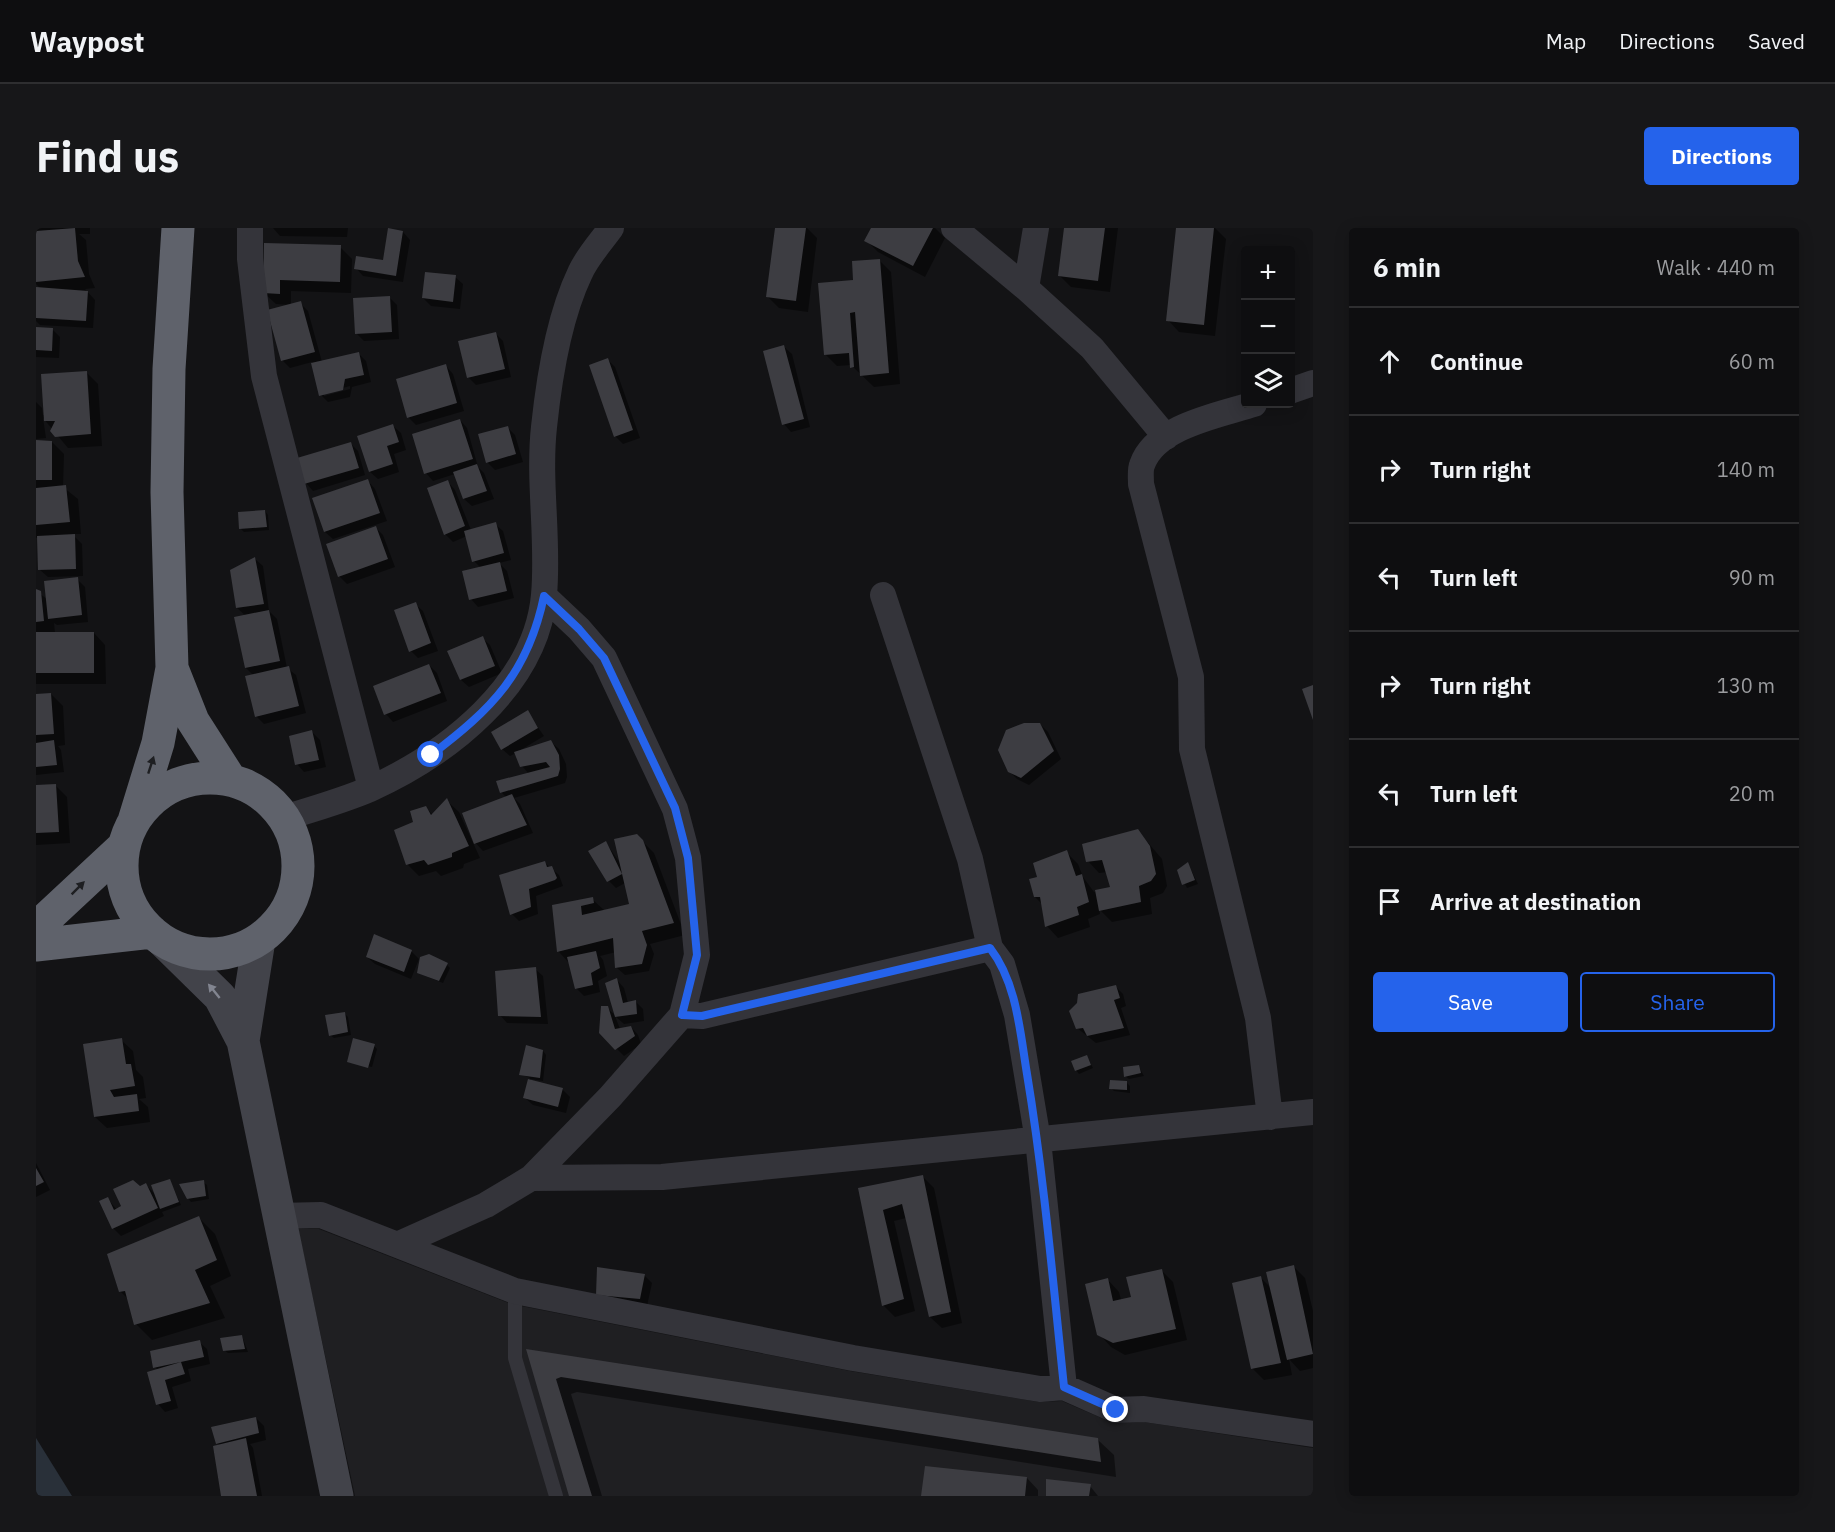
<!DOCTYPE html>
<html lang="en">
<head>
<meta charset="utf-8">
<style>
  body { margin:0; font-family:"IBM Plex Sans",sans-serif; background:#171719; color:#f1f3f6 }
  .controls { position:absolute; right:18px; top:18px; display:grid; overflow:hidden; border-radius:6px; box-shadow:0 3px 15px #0003 }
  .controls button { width:54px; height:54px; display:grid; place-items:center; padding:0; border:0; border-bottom:2px solid #2e2e30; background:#0e0e10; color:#f1f3f6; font:30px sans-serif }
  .stop { position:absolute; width:18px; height:18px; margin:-14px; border:4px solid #2563eb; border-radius:50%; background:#fff }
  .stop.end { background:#2563eb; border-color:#fff; box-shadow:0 2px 6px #0008 }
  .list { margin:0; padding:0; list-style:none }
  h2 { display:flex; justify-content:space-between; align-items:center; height:78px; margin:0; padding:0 24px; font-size:26px }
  h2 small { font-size:20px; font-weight:400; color:#9b9c9f }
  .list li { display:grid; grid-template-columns:39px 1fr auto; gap:18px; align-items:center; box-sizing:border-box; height:108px; padding:0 24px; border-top:2px solid #2e2e30 }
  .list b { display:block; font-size:22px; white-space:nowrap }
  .list em { font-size:20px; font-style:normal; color:#9b9c9f }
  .actions { display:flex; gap:12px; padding:18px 24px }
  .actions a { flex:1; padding:14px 0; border:2px solid #2563eb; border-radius:6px; text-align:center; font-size:21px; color:#2563eb }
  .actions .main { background:#2563eb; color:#fff }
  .icon { flex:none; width:33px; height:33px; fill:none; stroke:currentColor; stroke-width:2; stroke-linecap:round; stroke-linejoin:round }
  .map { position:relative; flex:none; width:1277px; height:1268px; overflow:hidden; border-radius:6px }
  header { display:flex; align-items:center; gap:36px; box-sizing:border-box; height:84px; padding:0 30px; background:#0e0e10; border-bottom:2px solid #2e2e30 }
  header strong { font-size:28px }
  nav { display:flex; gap:33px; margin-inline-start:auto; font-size:21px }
  .intro { display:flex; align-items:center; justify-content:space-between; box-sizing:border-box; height:144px; padding:0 36px }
  h1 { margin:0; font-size:42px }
  .button { padding:15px 27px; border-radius:6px; background:#2563eb; color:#fff; font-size:21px; font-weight:700 }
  main { display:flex; gap:36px; padding:0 36px }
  aside { flex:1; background:#0e0e10; border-radius:6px; box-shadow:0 3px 15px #0003 }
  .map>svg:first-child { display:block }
  .built { fill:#1f1f22 }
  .water { fill:#293039 }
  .shadow { fill:#0007; fill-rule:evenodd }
  .building { fill:#3d3d42 }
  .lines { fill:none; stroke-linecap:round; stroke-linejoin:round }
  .lane { stroke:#34343a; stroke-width:14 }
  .street { stroke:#34343a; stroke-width:26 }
  .secondary { stroke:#42434a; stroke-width:33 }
  .highway { stroke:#5f626b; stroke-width:33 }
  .oneway { fill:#1e1f22 }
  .oneway2 { fill:#828590 }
  .route { stroke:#2563eb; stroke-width:8 }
</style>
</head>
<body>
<header>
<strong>Waypost</strong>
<nav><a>Map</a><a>Directions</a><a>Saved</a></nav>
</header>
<div class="intro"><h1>Find us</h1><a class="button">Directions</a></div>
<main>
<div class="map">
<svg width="1277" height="1268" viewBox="0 0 1277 1268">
  <rect width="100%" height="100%" fill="#131315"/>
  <!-- built -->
  <path class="built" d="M262,1001H283L475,1076L814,1143L1003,1174L1026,1173L1077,1195L1108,1194L1277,1220V1268H319Z"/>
  <!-- water -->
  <path class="water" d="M0,1210L36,1268H0Z"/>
  <!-- shadow -->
  <path class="shadow" d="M0,0H54V6H43L50,12L53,46L59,60L49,61L59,72L57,100L4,97L0,93V61H5L0,56Z
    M237,0H312L311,9L244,8Z
    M740,0H771L781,10L772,84L743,80L731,68Z
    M836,0H899L909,10L889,49L842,24L830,12Z
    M1029,0H1082L1074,64L1035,59L1023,47Z
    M1142,0H1179L1190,11L1179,108L1143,104L1132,92Z
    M367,4L374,12L367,54L327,48L320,40L348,34Z
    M230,17L304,19L316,31L315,65L255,63V77L264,75L272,83L286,134L322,125L330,133L335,154L316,159L314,169L292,174L285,167L276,134L254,140L246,132L255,77L240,76L228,65ZM314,158V161L288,168V165Z
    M843,32L855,44L864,156L838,159L815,137L801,138L789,126L819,54Z
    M419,49L427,56L424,81L395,78L387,70Z
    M353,69L361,77L363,111L328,113L321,106Z
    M0,101H16L24,109L23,130L0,129Z
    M459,105L467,113L475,149L440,157L432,149Z
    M748,119L756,126L774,199L755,204L748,196Z
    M572,132L579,139L604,210L587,216L579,208Z
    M410,138L417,146L428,183L380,197L372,189Z
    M50,144L62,156L66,218L32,220L7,190L10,210L0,211V174L6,180L7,187H9Z
    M424,192L431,200L442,239L448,245L458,271L436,278L428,271L419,246L397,253L390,245Z
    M357,198L365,205L370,222L358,226L363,244L342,251L334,244Z
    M472,200L479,207L487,234L459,242L451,234Z
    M0,214H16L28,226L27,259L42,271L45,306H36L46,316L47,348L12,349L4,342L2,309L0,310Z
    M314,215L322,223L329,247L277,263L270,255Z
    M332,253L339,261L351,293L297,311L289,304L278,271Z
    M412,254L419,262L435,302L459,296L467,303L475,332L463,335L471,343L478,370L442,379L435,371L445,340L438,333L431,308L417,314L409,306Z
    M229,283L232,287L233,302L208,304L205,301Z
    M340,300L347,307L359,339L311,356L303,348Z
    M219,331L227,338L233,383L241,391L251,440L260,447L270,485L228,496L220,488L218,448L210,440V388L201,380Z
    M41,351L49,359L52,394L21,397L18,395L19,405H58L69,417L70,456H0V363L11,371Z
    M379,376L387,383L402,423L382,430L375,423Z
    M446,410L454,417L466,445L433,459L425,452Z
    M393,437L401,445L411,473L357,494L350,486Z
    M15,466L27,478L29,517L22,518L25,522L28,544L0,547V467Z
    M491,484L508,508L483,523L515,514L523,521L530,536L531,549L529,555L478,570L484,576L497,605L447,623L436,611L471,570L465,564L493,546L486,538L480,525L474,528L466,521Z
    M1004,496L1012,504L1025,531L993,557L981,551L973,543Z
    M276,504L284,512L290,539L268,544L261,536Z
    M19,557L31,569L34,615L0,617V559Z
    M411,573L423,584L444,630L428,636L427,640L405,648L400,643L383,648L372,637L390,580L397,587Z
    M1102,603L1126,631L1131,658L1127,665L1114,670L1116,686L1076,694L1063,681L1064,686L1052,691L1054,699L1022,710L1011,698L1006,676L999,669L1003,651L1030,624L1042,636L1047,649L1058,664L1076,660L1072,644L1063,645L1052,633Z
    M600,607L618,625L649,707L614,716L618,726L613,743L589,747L581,740L580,724L564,728L567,732L571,748L562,753L564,764L548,768L540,760L534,736L523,724L518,678L556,671L569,683L594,677L589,655L580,660L573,653L570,615L584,635Z
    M509,635L523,647L527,658L500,668L502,686L483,693L476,686Z
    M1152,636L1162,656L1151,660L1142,643Z
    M339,708L376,724L383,731L375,751L339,736L331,729Z
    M411,737L414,740L407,755L382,745Z
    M499,741L507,748L512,796L471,795L464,787Z
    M581,752L588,760L592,775L600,774L607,781L608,793L588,796L579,788L584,801L595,799L602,807L605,816L588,828L565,805L571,780L580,788Z
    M1079,758L1087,766L1090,778L1085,780L1094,807L1060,815L1041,800Z
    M308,785L312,789L315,807L298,810L294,807Z
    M85,812L97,823L100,842L107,849L110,870L103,871L112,879L114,894L71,900L59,889Z
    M338,818L341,821L336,839L312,834Z
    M507,823L510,827L507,853L495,851L494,853L526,861L534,869L530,885L497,877L489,870L494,850L485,846Z
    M1051,829L1057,840L1043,846L1040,842Z
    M1103,839L1108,848L1093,851L1089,848Z
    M1090,854L1094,858V865L1078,863L1075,860Z
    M0,935L14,962L0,969Z
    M886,948L898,960L926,1095L906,1100L894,1089L870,990L858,993L879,1083L859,1089L848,1078L824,961Z
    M134,953L145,977L126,984L128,988L85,1008L77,1000L65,974L72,971L81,982L104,960L110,957L121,968Z
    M167,954L171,957L173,971L155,974L152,970Z
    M163,990L179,1006L195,1048L174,1058L189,1090L116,1112L100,1096L94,1073L84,1063Z
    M1257,1038L1269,1050L1277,1083V1140L1264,1143L1253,1131L1256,1147L1228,1152L1216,1140L1225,1050L1235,1060Z
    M1125,1042L1137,1054L1151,1112L1089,1127L1075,1119L1063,1106L1072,1052L1083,1064L1085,1072L1096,1070Z
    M608,1047L616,1055L611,1078L561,1066Z
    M206,1108L212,1124L192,1125L188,1122Z
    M163,1114L171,1121L174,1136L152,1141L155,1153L136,1159L142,1180L129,1184L122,1176V1142L119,1139Z
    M492,1123L1062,1212L1078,1227L1080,1249L541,1164L535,1166L566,1268H534Z
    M220,1190L228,1198L230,1212L214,1216L217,1220L226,1268H187L184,1218L181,1215Z
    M991,1250L1002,1262V1268H886Z
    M1054,1258L1062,1268H1012Z"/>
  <!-- building -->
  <path class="building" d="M39,0L42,33L49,49L0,54V3Z
    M352,0L367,3L360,48L318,41L320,28L347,32Z
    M739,0H770L760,73L730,69Z
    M835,0H897L877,38L828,13Z
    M1028,0H1069L1062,53L1022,48Z
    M1140,0H1178L1168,97L1130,93Z
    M228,15L305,17L304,54L244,52V66L227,65Z
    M844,31L853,145L824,148L819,84L814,85L818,139L814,140L813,125L788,127L782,55L817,52L816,33Z
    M389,44L420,47L417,74L386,70Z
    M0,59L52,63L50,93L0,90Z
    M354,68L356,104L319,106L317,70Z
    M265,73L279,124L245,133L231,82Z
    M0,99L17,100L16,123L0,122Z
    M460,104L469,141L431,150L422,113Z
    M748,117L768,191L746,197L727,123Z
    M323,124L328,147L309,151L307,162L283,168L275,135Z
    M572,130L597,202L578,209L553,137Z
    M410,136L421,175L371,190L360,151Z
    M51,143L55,206L19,209L14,203L19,193H8L5,146Z
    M424,191L437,231L388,246L376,206Z
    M357,196L363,214L351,218L357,236L333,244L321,208Z
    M472,198L480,226L450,235L442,206Z
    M0,212L16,213V252H0Z
    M315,214L323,240L268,256L261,230Z
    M441,236L451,263L427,271L417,244Z
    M332,251L344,285L288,304L276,270Z
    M412,252L429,298L408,307L391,260Z
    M30,257L34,294L0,297V260Z
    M229,282L231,299L203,301L202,284Z
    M460,294L468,325L436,334L428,303Z
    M340,298L352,331L302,349L290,316Z
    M39,306L40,341L2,342L1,308Z
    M219,329L228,376L200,380L194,342Z
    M464,334L471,363L433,372L426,343Z
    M42,349L46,387L12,391L8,353Z
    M0,361L5,363L8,393L0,394Z
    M380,374L395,415L373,424L358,382Z
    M233,382L244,433L209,440L198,389Z
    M0,404H58V445H0Z
    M447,408L459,438L424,452L411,423Z
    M393,436L405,465L348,487L337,458Z
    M253,438L263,478L219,489L209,448Z
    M1277,457V492L1266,461Z
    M15,465L18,506L0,507V466Z
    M492,482L502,500L465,522L455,504Z
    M988,495H1004L1018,523L985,550L972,544L962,522L970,502Z
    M276,502L283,532L259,537L253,508Z
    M18,512L21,537L0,539V515Z
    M515,512L523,527L524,541L522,548L464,565L460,553L514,539L510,534L484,539L478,524Z
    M20,556L23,604L0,605V557Z
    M476,566L491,597L438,616L426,585Z
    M411,570L433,618L416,625V629L392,637L388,632L370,637L358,602L377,594L374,583L390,578L395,587Z
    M1102,601L1114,618L1120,646L1115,653L1103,658L1105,674L1063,683L1059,662L1074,659L1066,632L1050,634L1046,616Z
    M601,606L607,612L638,695L606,703L611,717L606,736L579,740L577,710L521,724L516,677L557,669L558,675L545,678L546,687L593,676L578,611Z
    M570,613L586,646L571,654L552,623Z
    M1031,622L1040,648L1046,646L1053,674L1041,679L1043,687L1009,699L1004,669H998L993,651L1001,649L997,635Z
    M509,633L511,639L516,638L521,650L519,652L493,661L495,679L474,687L463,647Z
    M1152,634L1159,652L1146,657L1141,642Z
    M338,706L376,722L368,744L330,729Z
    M560,723L564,740L555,745L557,757L539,761L531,729Z
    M393,726L412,735L403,753L381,745L384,729Z
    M500,739L505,789L462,788L459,743Z
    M581,750L587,775L600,772L601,786L579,789L569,755Z
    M1080,757L1084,770L1078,772L1088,800L1051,808L1047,800L1040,801L1033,783L1041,775L1042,766Z
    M565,778H572L579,801L595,798L599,808L579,822L563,805Z
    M309,784L312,804L293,808L289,787Z
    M86,810L90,836H95L99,858L74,862L78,869L101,866L103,883L58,889L47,816Z
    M317,810L339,816L332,840L311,834Z
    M490,817L507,822L504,850L483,847Z
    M1051,827L1055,837L1039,843L1035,833Z
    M1103,837L1105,845L1088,849L1087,839Z
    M492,851L527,860L522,879L487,870Z
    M1074,852L1091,853V862L1073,861Z
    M0,940L8,954L0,958Z
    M887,947L915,1084L893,1089L866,976L847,982L868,1071L846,1078L822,960Z
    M134,951L143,974L124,981L115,957Z
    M97,952L104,958L110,955L122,980L76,1001L63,973L72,969L78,982L85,978L77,961Z
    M168,952L170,968L151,971L143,956Z
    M163,988L181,1032L159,1042L174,1075L98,1097L89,1063L83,1064L71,1026Z
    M1258,1037L1277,1126L1251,1132L1230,1044Z
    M561,1039L609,1046L604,1071L560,1067Z
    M1126,1041L1140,1101L1077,1115L1061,1107L1049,1056L1072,1050L1077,1073L1095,1069L1090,1049Z
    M1225,1048L1245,1135L1215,1141L1196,1055Z
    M206,1107L209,1121L187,1123L184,1110Z
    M164,1112L168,1129L117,1140L114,1123Z
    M490,1121L1062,1210L1065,1234L525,1149L520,1151L556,1268H533Z
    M145,1134L149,1146L129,1152L135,1173L120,1177L111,1144Z
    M220,1189L223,1205L180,1216L175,1199Z
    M210,1210L221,1268H185L177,1218Z
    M889,1238L991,1249L989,1268H885Z
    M1010,1251L1055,1256L1053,1268H1010Z"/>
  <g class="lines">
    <!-- lane -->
    <path class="lane" d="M479,1063V1130L520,1268"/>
    <!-- street -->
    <path class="street" d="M214,0V31L228,148L335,560
      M918,0L990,60L1056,120L1130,209
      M990,60L1000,0
      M1254,163L1277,155
      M1218,176C1184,187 1119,198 1106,237C1104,242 1105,250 1105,256L1155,449L1156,521L1222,790L1234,889
      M847,367L934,631L954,720L966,736L981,787L1002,912L1028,1159
      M248,590C277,581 306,573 334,561C411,526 500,458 508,367C513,311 502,254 508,199C513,151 523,89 544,45C551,29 565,14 575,0
      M646,787L666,788L954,720
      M495,950L626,949L1277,884
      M242,988L285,987L479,1063L817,1130L1004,1161L1028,1159L1080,1182L1108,1181L1277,1206
      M363,1016L450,977L495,950L574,869L646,787L661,727L652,630L639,581L568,430L543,401L508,368"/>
    <!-- secondary -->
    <path class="secondary" d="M127,713L184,769L207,813L301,1268
      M207,813L223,712"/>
    <!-- highway -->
    <path class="highway" d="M136,440L157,493L194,551
      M86 638a88 88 0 1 1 176 0a88 88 0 1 1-176 0Z
      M98,593L122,515L136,440L131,264L133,141L142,0
      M0,700L88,618
      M0,717L116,704"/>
  </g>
  <!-- one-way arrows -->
  <defs><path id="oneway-solid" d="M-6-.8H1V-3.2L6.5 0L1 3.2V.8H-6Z" transform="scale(1.5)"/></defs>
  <g class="oneway">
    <use href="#oneway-solid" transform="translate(115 537) rotate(-72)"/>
    <use href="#oneway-solid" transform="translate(42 660) rotate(-45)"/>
  </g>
  <use class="oneway2" href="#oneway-solid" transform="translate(178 763) rotate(-129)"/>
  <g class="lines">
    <!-- route -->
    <path class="route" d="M395,527C456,481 492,445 508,368L543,401L568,430L639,580L652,630L661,727L646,787L666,788L954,720C981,755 984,804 991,846C1008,949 1017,1054 1028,1159L1080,1182"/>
  </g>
</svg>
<div class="controls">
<button>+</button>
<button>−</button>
<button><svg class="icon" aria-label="layers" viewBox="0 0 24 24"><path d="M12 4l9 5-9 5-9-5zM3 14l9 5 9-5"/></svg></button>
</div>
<div class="stop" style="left:395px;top:527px"></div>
<div class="stop end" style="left:1080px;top:1182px"></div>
</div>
<aside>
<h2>6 min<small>Walk · 440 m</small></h2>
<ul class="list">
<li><svg class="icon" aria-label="ahead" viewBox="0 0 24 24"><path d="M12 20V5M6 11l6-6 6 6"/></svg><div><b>Continue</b></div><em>60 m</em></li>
<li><svg class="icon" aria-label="right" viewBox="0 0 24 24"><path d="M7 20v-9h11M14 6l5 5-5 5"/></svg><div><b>Turn right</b></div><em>140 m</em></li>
<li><svg class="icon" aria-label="left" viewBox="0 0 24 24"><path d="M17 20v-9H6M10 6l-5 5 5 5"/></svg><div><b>Turn left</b></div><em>90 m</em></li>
<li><svg class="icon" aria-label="right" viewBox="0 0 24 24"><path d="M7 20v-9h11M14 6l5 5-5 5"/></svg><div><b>Turn right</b></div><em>130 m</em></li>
<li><svg class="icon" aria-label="left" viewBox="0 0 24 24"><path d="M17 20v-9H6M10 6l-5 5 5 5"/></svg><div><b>Turn left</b></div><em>20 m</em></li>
<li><svg class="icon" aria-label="arrive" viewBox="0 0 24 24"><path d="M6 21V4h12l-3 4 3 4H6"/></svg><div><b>Arrive at destination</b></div></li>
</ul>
<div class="actions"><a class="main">Save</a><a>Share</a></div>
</aside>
</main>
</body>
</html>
